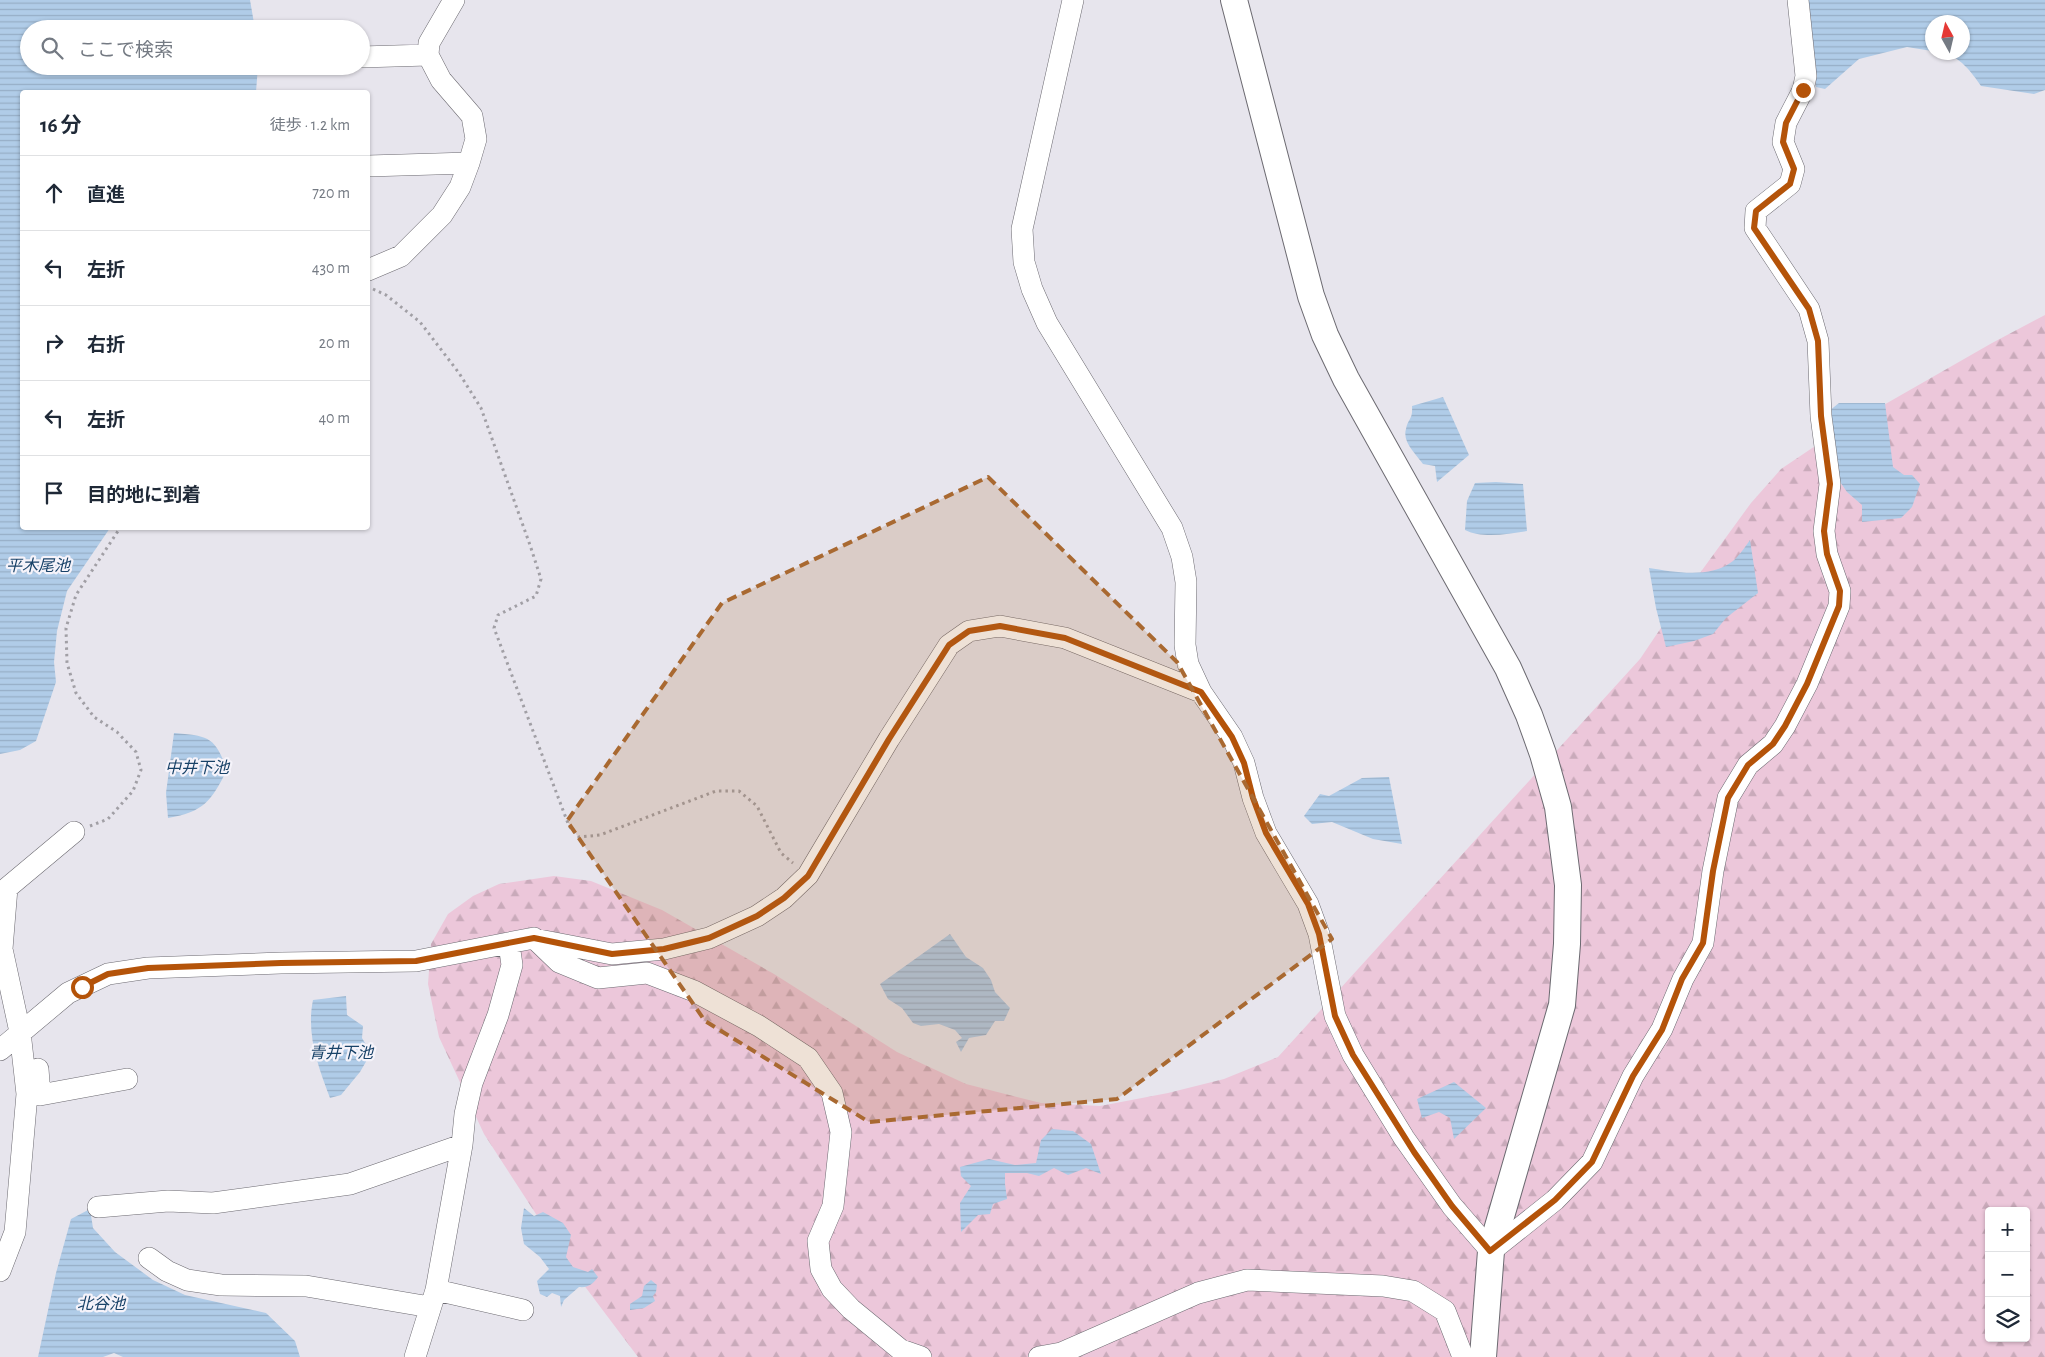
<!DOCTYPE html>
<html lang="ja">
<head>
<meta charset="utf-8">
<style>
  body { margin:0; font-family:"Alegreya Sans","Noto Sans JP",sans-serif; background:#f6f6f7; color:#1f2937 }
  .controls { position:absolute; right:15px; bottom:15px; display:grid; overflow:hidden; border-radius:5px; box-shadow:0 1px 4px #0004 }
  .controls button { width:45px; height:45px; display:grid; place-items:center; padding:0; border:0; border-bottom:1px solid #e0e1e3; background:#fff; color:#1f2937; font:25px sans-serif }
  .compass { position:absolute; left:1925px; top:15px; width:45px; height:45px; border-radius:50%; background:#fff; box-shadow:0 1px 4px #0004; rotate:352deg }
  .stop { position:absolute; width:15px; height:15px; margin:-11px; border:4px solid #b45309; border-radius:50%; background:#fff }
  .stop.end { background:#b45309; border-color:#fff; box-shadow:0 1px 5px #0008 }
  .list { margin:0; padding:0; list-style:none }
  h2 { display:flex; justify-content:space-between; align-items:center; height:65px; margin:0; padding:0 20px; font-size:21px }
  h2 small { font-size:16px; font-weight:400; color:#747a83 }
  .list li { display:grid; grid-template-columns:32px 1fr auto; gap:15px; align-items:center; box-sizing:border-box; height:75px; padding:0 20px; border-top:1px solid #e0e1e3 }
  .list b { display:block; font-size:19px; white-space:nowrap }
  .list em { font-size:16px; font-style:normal; color:#747a83 }
  .icon { flex:none; width:28px; height:28px; fill:none; stroke:currentColor; stroke-width:2; stroke-linecap:round; stroke-linejoin:round }
  .map { position:relative; flex:none; width:2045px; height:1357px; overflow:hidden }
  .search { position:absolute; background:#fff; box-shadow:0 1px 4px #0004; left:20px; top:20px; width:350px; height:55px; display:flex; align-items:center; gap:12px; box-sizing:border-box; padding:0 18px; border-radius:28px; color:#747a83; font-size:19px }
  .panel { position:absolute; background:#fff; box-shadow:0 1px 4px #0004; left:20px; top:90px; width:350px; height:440px; border-radius:5px }
  .map>svg:first-child { display:block }
  .forest { fill:url(#forest-firs); fill-rule:evenodd }
  .water { fill:url(#water-rules) }
  .lines { fill:none; stroke-linecap:round; stroke-linejoin:round }
  .minor-casing { stroke:#6c6a71; stroke-width:22 }
  .tertiary-casing { stroke:#6c6a71; stroke-width:28 }
  .path { stroke:#a19fa5; stroke-width:3; stroke-dasharray:2.5 4; stroke-linecap:butt }
  .minor { stroke:#fff; stroke-width:21 }
  .tertiary { stroke:#fff; stroke-width:26 }
  .route { stroke:#b45309; stroke-width:6 }
  .marked { fill:#a96931; fill-opacity:0.2; stroke:#a96931; stroke-width:4; stroke-dasharray:10 6; stroke-linejoin:round }
  .labels { text-anchor:middle; dominant-baseline:central; stroke-width:4.5; stroke-linejoin:round; paint-order:stroke }
  .water-label { font-size:16px; font-style:italic; fill:#184268; stroke:#f5f3fa }
</style>
</head>
<body>
<div class="map">
<svg width="2045" height="1357" viewBox="0 0 2045 1357">
  <defs>
    <pattern id="forest-firs" width="22" height="20" patternUnits="userSpaceOnUse" patternTransform="scale(1.25)"><rect width="22" height="20" fill="#ecc7da"/><path d="M5 1l3.5 6h-7zM16 11l3.5 6h-7z" fill="#c9aaba"/></pattern>
    <pattern id="water-rules" width="6" height="5" patternUnits="userSpaceOnUse" patternTransform="scale(1.25)"><rect width="6" height="5" fill="#b0cce8"/><path d="M0 2.5h6" fill="none" stroke="#96aec6"/></pattern>
  </defs>
  <rect width="100%" height="100%" fill="#e7e5ed"/>
  <!-- forest -->
  <path class="forest" d="M2045,315V1357H638L571,1268L484,1134L439,1037L428,984L431,944L448,914L473,896L499,884L554,876L591,881L662,910L774,974L897,1052L966,1084L1041,1103L1100,1106L1168,1093L1224,1079L1278,1057L1640,659L1673,610L1751,503L1781,469L1833,434L1992,343ZM1989,1211H2026V1338H1989Z"/>
  <!-- water -->
  <path class="water" d="M0,0H250L255,29H29V66H258L256,92H22V528H110L67,591L57,631L54,662L56,682L36,741L20,750L0,754Z
    M1808,0H2045V90L2034,94L1981,86C1972,73 1959,55 1942,53L1962,52V22H1932V51L1907,47L1859,59L1825,89L1816,87Z
    M1443,397L1469,455L1437,482L1435,466L1423,464C1416,454 1402,442 1406,429C1408,418 1413,420 1412,406Z
    M1839,403H1885L1893,467L1904,475H1912L1920,484L1912,507L1901,518L1862,522V505L1847,492L1836,476L1829,411Z
    M1496,482L1523,484L1527,531C1508,534 1483,539 1465,530L1467,501L1475,483Z
    M1750,540L1758,593L1726,618L1713,634L1694,641L1666,647L1656,608L1649,568C1675,572 1710,579 1733,561C1739,556 1745,547 1750,540Z
    M174,733C208,736 215,736 227,770C211,801 204,812 168,818L166,793Z
    M1389,777L1402,844L1373,839L1332,822L1312,824L1304,816L1320,794L1329,796L1362,778Z
    M950,934L966,957L983,968L991,980L995,992L1010,1008L1004,1021H995L986,1035L969,1038L961,1052L956,1042L962,1038L955,1030L939,1024L921,1026L913,1023L902,1008L888,999L880,984Z
    M346,996L347,1015L363,1026L362,1038L371,1053L360,1072L341,1095L330,1098C318,1066 306,1034 313,1000Z
    M1454,1082L1486,1108L1454,1139L1450,1118L1439,1112L1422,1118L1417,1099Z
    M1052,1129L1073,1131L1091,1144L1101,1174L1086,1168L1068,1175L1054,1168L1039,1176L1027,1173H1005V1184L1007,1199L993,1204L990,1214L978,1215L961,1232L960,1203L971,1186L961,1176L960,1167L989,1159L1015,1165L1036,1163L1041,1140Z
    M524,1208L534,1216L543,1212L563,1223L571,1235L566,1257L573,1267L588,1272L592,1269L598,1277C593,1284 588,1288 579,1287L564,1300L561,1307L560,1296L552,1293L547,1297L540,1294L537,1281L549,1269L540,1257L524,1244L521,1228Z
    M90,1209L93,1228L115,1252L153,1280L185,1295L266,1313L295,1341L300,1357H123L114,1353L103,1357H38L56,1273L71,1219Z
    M651,1280L657,1285L656,1292L653,1296L655,1301L644,1308L630,1310V1304L642,1296L644,1286Z"/>
  <g class="lines">
    <defs>
      <path id="minor" d="M1073,0L1022,229L1024,262L1032,289L1047,323L1172,528L1182,557L1186,582L1185,645L1188,664L1201,692L1232,737L1244,763L1253,798L1266,833L1308,904L1319,934L1335,1016L1353,1055L1404,1138L1452,1206L1491,1251L1555,1200L1592,1162L1633,1076L1662,1029L1683,979L1703,943L1713,871L1728,798L1748,765L1773,744L1785,726L1807,684L1839,606L1840,591L1827,554L1824,531L1830,484L1821,416L1818,341L1809,309L1755,228L1756,211L1790,184L1794,169L1783,142L1786,123L1803,90L1806,76L1798,0
        M361,57L428,55
        M368,166L469,163
        M368,270L401,256L442,215L460,187L469,163L476,139L472,116L441,80L428,55L429,43L454,0
        M534,939L612,954L664,949L709,938L757,916L784,898L808,875L889,739L949,645L969,631L1000,626L1065,638L1201,692
        M0,1050L68,993L108,974L148,968L281,963L416,961L534,938L559,962L598,978L647,973L694,991L759,1026L808,1058L832,1093L841,1132L833,1206L818,1241L821,1269L832,1289L851,1309L901,1350L921,1357
        M38,1069L40,1095L127,1079
        M98,1207L168,1201L213,1203L350,1184L462,1145
        M149,1258L167,1271L187,1280L221,1285L306,1286L430,1307
        M0,1271L15,1232L27,1094L20,1032L2,949L7,888L74,832
        M436,1290L523,1310
        M415,1357L436,1290L462,1145L465,1114L472,1083L498,1015L512,965L509,944
        M1039,1357L1061,1353L1198,1293L1247,1280L1383,1286L1413,1291L1445,1311L1463,1357"/>
      <path id="tertiary" d="M1234,0L1311,296L1325,335L1346,379L1508,668L1529,715L1543,754L1558,807L1568,885L1567,944L1562,1005L1491,1251L1483,1357"/>
    </defs>
    <!-- minor casing -->
    <use href="#minor" class="minor-casing"/>
    <!-- tertiary casing -->
    <use href="#tertiary" class="tertiary-casing"/>
    <!-- path -->
    <path class="path" d="M373,289L386,295L420,322L459,373L481,408L530,545L541,579L536,596L498,615L494,628L569,826L579,837L600,835L716,791H739L757,806L781,853L793,863
      M90,826L108,819L133,791L141,770L136,752L117,732L94,717L76,693L67,663L66,628L76,595L120,528"/>
    <!-- minor -->
    <use href="#minor" class="minor"/>
    <!-- tertiary -->
    <use href="#tertiary" class="tertiary"/>
  </g>
  <g class="lines">
    <!-- route -->
    <path class="route" d="M82,987L108,974L148,968L281,963L416,961L534,938L612,954L664,949L709,938L757,916L784,898L808,876L889,739L949,645L969,631L1000,626L1065,638L1201,692L1232,737L1244,763L1253,798L1266,833L1308,904L1319,934L1335,1016L1353,1055L1414,1152L1452,1206L1490,1251L1555,1200L1592,1162L1633,1076L1662,1030L1682,979L1703,943L1713,871L1728,798L1748,765L1773,744L1785,726L1807,684L1839,606L1840,591L1827,554L1824,531L1830,484L1821,416L1818,341L1809,309L1754,228L1756,211L1790,184L1794,169L1783,142L1786,123L1803,90"/>
  </g>
  <!-- marked area -->
  <path class="marked" d="M988,477L1177,662L1332,939L1117,1099L869,1122L705,1021L567,821L722,603Z"/>
  <g class="labels">
    <!-- water labels -->
    <g class="water-label">
      <text x="38" y="566">平木尾池</text>
      <text x="197" y="768">中井下池</text>
      <text x="341" y="1053">青井下池</text>
      <text x="101" y="1304">北谷池</text>
    </g>
  </g>
</svg>
<div class="controls">
<button>+</button>
<button>−</button>
<button><svg class="icon" aria-label="layers" viewBox="0 0 24 24"><path d="M12 4l9 5-9 5-9-5zM3 14l9 5 9-5"/></svg></button>
</div>
<svg class="compass" viewBox="-18 -18 36 36"><path d="M0-13l5 13h-10z" fill="#e53935"/><path d="M0 13l5-13h-10z" fill="#747a83"/></svg>
<div class="stop" style="left:82px;top:987px"></div>
<div class="stop end" style="left:1803px;top:90px"></div>
<div class="search"><svg class="icon" aria-label="search" viewBox="0 0 24 24"><circle cx="10" cy="10" r="6"/><path d="M15 15l6 6"/></svg>ここで検索</div>
<section class="panel">
<h2>16 分<small>徒歩 · 1.2 km</small></h2>
<ul class="list">
<li><svg class="icon" aria-label="ahead" viewBox="0 0 24 24"><path d="M12 20V5M6 11l6-6 6 6"/></svg><div><b>直進</b></div><em>720 m</em></li>
<li><svg class="icon" aria-label="left" viewBox="0 0 24 24"><path d="M17 20v-9H6M10 6l-5 5 5 5"/></svg><div><b>左折</b></div><em>430 m</em></li>
<li><svg class="icon" aria-label="right" viewBox="0 0 24 24"><path d="M7 20v-9h11M14 6l5 5-5 5"/></svg><div><b>右折</b></div><em>20 m</em></li>
<li><svg class="icon" aria-label="left" viewBox="0 0 24 24"><path d="M17 20v-9H6M10 6l-5 5 5 5"/></svg><div><b>左折</b></div><em>40 m</em></li>
<li><svg class="icon" aria-label="arrive" viewBox="0 0 24 24"><path d="M6 21V4h12l-3 4 3 4H6"/></svg><div><b>目的地に到着</b></div></li>
</ul>
</section>
</div>
</body>
</html>
